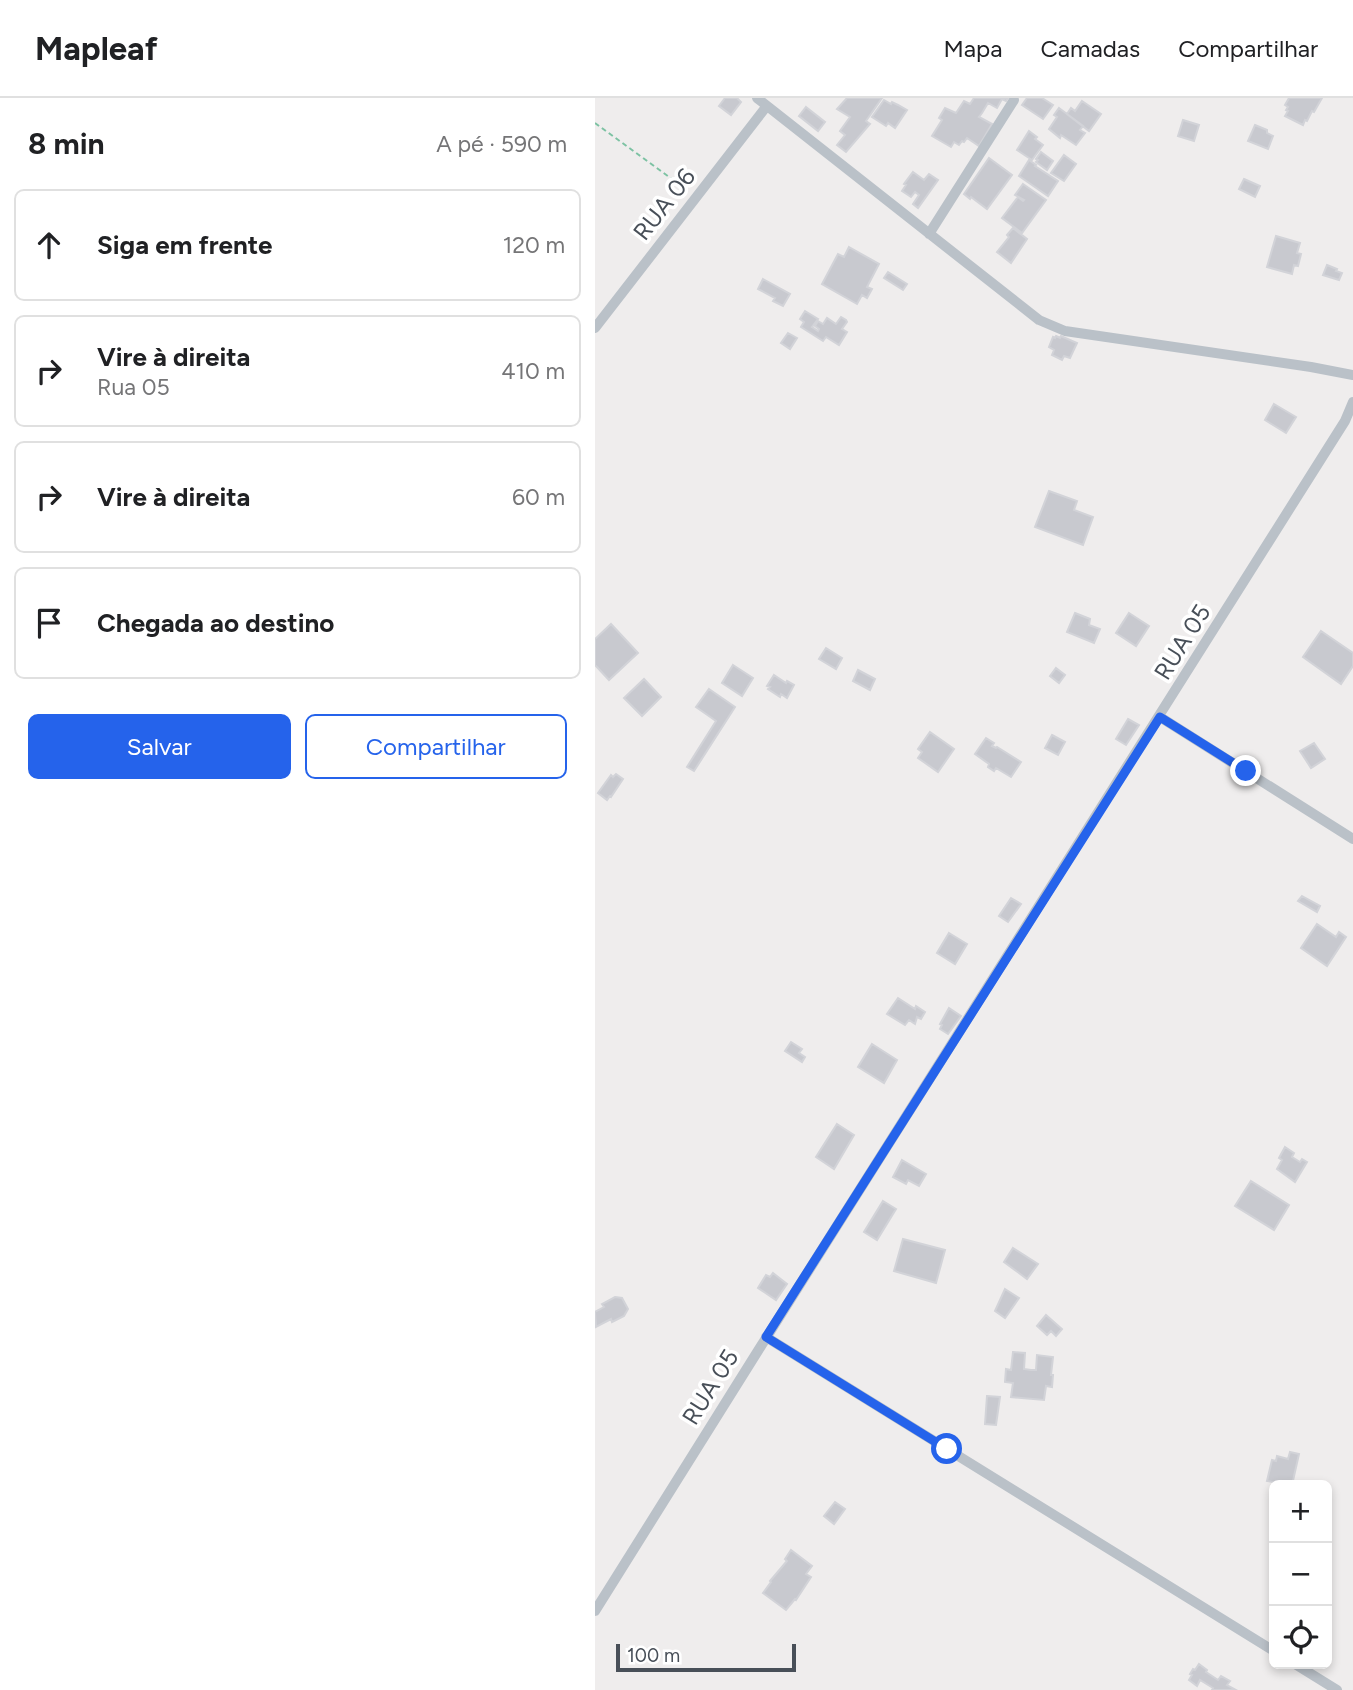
<!DOCTYPE html>
<html lang="pt">
<head>
<meta charset="utf-8">
<style>
  body { margin:0; font-family:Figtree,sans-serif; background:#f2f2f2; color:#202124 }
  .controls { position:absolute; right:21px; bottom:21px; display:grid; overflow:hidden; border-radius:10px; box-shadow:0 4px 10px #0003 }
  .controls button { width:63px; height:63px; display:grid; place-items:center; padding:0; border:0; border-bottom:2px solid #e0e0e0; background:#fff; color:#202124; font:35px sans-serif }
  .scale { position:absolute; left:21px; bottom:18px; width:180px; box-sizing:border-box; padding-left:7px; border:4px solid #484f58; border-top:0; font-size:19px; line-height:24px; white-space:nowrap; color:#484f58; -webkit-text-stroke:5px #fff; paint-order:stroke }
  .stop { position:absolute; width:21px; height:21px; margin:-16px; border:5px solid #2563eb; border-radius:50%; background:#fff }
  .stop.end { background:#2563eb; border-color:#fff; box-shadow:0 2px 7px #0008 }
  .list { margin:0; padding:0; list-style:none }
  h2 { display:flex; justify-content:space-between; align-items:center; height:91px; margin:0; padding:0 28px; font-size:30px }
  h2 small { font-size:23px; font-weight:400; color:#757577 }
  .list li { display:grid; grid-template-columns:46px 1fr auto; gap:21px; align-items:center; box-sizing:border-box; height:112px; margin:0 14px 14px; padding:0 14px; border:2px solid #e0e0e0; border-radius:10px }
  .list b { display:block; font-size:26px; white-space:nowrap }
  .list p { margin:0; font-size:23px; white-space:nowrap; color:#757577 }
  .list em { font-size:23px; font-style:normal; color:#757577 }
  .actions { display:flex; gap:14px; padding:21px 28px }
  .actions a { flex:1; padding:16px 0; border:2px solid #2563eb; border-radius:10px; text-align:center; font-size:24px; color:#2563eb }
  .actions .main { background:#2563eb; color:#fff }
  .icon { flex:none; width:38px; height:38px; fill:none; stroke:currentColor; stroke-width:2; stroke-linecap:round; stroke-linejoin:round }
  .map { position:relative; flex:none; width:758px; height:1592px; overflow:hidden }
  header { display:flex; align-items:center; gap:42px; box-sizing:border-box; height:98px; padding:0 35px; background:#fff; border-bottom:2px solid #e0e0e0 }
  header strong { font-size:33px }
  nav { display:flex; gap:38px; margin-inline-start:auto; font-size:24px }
  main { display:flex }
  aside { flex:1; background:#fff }
  .map>svg:first-child { display:block }
  .building { fill:#c8c9cf; stroke:#d2d3d8; stroke-width:2 }
  .lines { fill:none; stroke-linecap:round; stroke-linejoin:round }
  .path { stroke:#7dc2a3; stroke-width:2; stroke-dasharray:5 3.5; stroke-linecap:butt }
  .minor { stroke:#bac1c8; stroke-width:10 }
  .route { stroke:#2563eb; stroke-width:9 }
  .labels { text-anchor:middle; dominant-baseline:central; stroke-width:7; stroke-linejoin:round; paint-order:stroke }
  .street-label { font-size:24px; fill:#484f58; stroke:#fff }
</style>
</head>
<body>
<header>
<strong>Mapleaf</strong>
<nav><a>Mapa</a><a>Camadas</a><a>Compartilhar</a></nav>
</header>
<main>
<aside>
<h2>8 min<small>A pé · 590 m</small></h2>
<ul class="list">
<li><svg class="icon" aria-label="ahead" viewBox="0 0 24 24"><path d="M12 20V5M6 11l6-6 6 6"/></svg><div><b>Siga em frente</b></div><em>120 m</em></li>
<li><svg class="icon" aria-label="right" viewBox="0 0 24 24"><path d="M7 20v-9h11M14 6l5 5-5 5"/></svg><div><b>Vire à direita</b><p>Rua 05</p></div><em>410 m</em></li>
<li><svg class="icon" aria-label="right" viewBox="0 0 24 24"><path d="M7 20v-9h11M14 6l5 5-5 5"/></svg><div><b>Vire à direita</b></div><em>60 m</em></li>
<li><svg class="icon" aria-label="arrive" viewBox="0 0 24 24"><path d="M6 21V4h12l-3 4 3 4H6"/></svg><div><b>Chegada ao destino</b></div></li>
</ul>
<div class="actions"><a class="main">Salvar</a><a>Compartilhar</a></div>
</aside>
<div class="map">
<svg width="758" height="1592" viewBox="0 0 758 1592">
  <rect width="100%" height="100%" fill="#efeded"/>
  <!-- building -->
  <path class="building" d="M130,0H142L146,4L136,17L124,8Z
    M252,0H287L271,23L275,26L251,54L242,47L250,37L245,33L255,19L242,11Z
    M379,0H413L411,3L407,1L402,10L393,5L387,15L384,19L397,26L384,48L372,40L369,44L367,43L364,47L359,44L356,49L337,38L347,22L344,20L350,10L361,15L369,3L375,6Z
    M432,0H447L458,7L448,21L427,7Z
    M694,0H727L719,14L717,13L712,23L710,22L708,27L690,18L693,13L691,12L693,9L690,7Z
    M289,2L296,6L297,4L303,7L312,12L300,30L293,25L291,28L277,19Z
    M487,3L506,16L494,33L472,16L476,10L480,13Z
    M211,9L230,24L223,33L204,18Z
    M464,10L488,28L485,32L490,35L481,47L466,37L465,40L454,31L462,19L459,17Z
    M588,22L604,27L599,43L583,38Z
    M660,27L672,32V35L678,38L673,51L653,43Z
    M434,33L442,39L440,41L448,47L437,62L422,52Z
    M446,54L458,63L452,72L441,64L443,62L441,61Z
    M469,57L481,66L469,83L456,75Z
    M394,60L417,77L392,111L376,99L375,101L369,96Z
    M434,62L441,67L440,68L463,83L453,98L424,78Z
    M318,74L329,82L334,76L343,82L323,110L318,106L324,97L320,94L316,99L307,93L311,87L309,86Z
    M649,81L665,88L660,99L644,91Z
    M428,86L451,102L427,135L407,120L423,99L428,103L429,102L420,97Z
    M418,130L432,141L416,165L402,154L414,139L412,137Z
    M681,138L705,145L702,155L706,156L703,168L699,167L697,176L672,169Z
    M254,149L284,166L272,189L277,191L272,200L267,197L262,206L227,186L243,156L249,159Z
    M732,167L742,171L741,173L747,175L744,182L728,177Z
    M293,174L312,186L308,192L289,180Z
    M168,181L195,196L188,208L178,203L180,200L163,191Z
    M210,213L223,221L217,229L223,233L224,231L220,228L223,223L228,226L232,220L241,226L246,219L251,222L252,224L247,231L252,234L244,247L231,239L228,243L206,229L209,224L205,221Z
    M193,235L202,240L195,251L186,245Z
    M461,238L465,240L466,238L482,245L475,260L469,258L467,262L457,257L459,252L454,249L458,239L460,240Z
    M679,306L701,319L691,335L670,322Z
    M454,393L482,403L479,412L498,419L488,447L440,429Z
    M480,515L495,521L494,527L505,531L499,545L472,534Z
    M534,515L554,528L541,548L521,535Z
    M16,526L43,555L14,582L0,567V541Z
    M726,533L758,555V568L746,586L708,559Z
    M231,550L247,560L241,571L224,561Z
    M138,567L158,580L147,598L127,585Z
    M461,570L470,577L464,585L455,578Z
    M263,572L280,581L275,592L258,583Z
    M179,577L191,585L192,583L199,587L192,600L186,596L185,599L173,591L175,589L172,588Z
    M49,581L66,599L47,618L29,600Z
    M114,591L140,609L99,673L92,669L121,623L101,609Z
    M533,621L544,627L531,647L521,641Z
    M335,634L359,651L343,674L323,660L327,654L323,651Z
    M457,637L470,644L463,657L450,650Z
    M391,640L399,645L397,648L401,650L402,649L426,664L416,679L401,670L399,673L393,669L394,666L380,656Z
    M719,645L730,661L716,670L705,653Z
    M21,676L28,681L16,699L15,698L12,702L3,695L16,677L18,679Z
    M707,798L725,808L722,814L703,803Z
    M416,800L426,806L413,824L404,818Z
    M722,826L741,839L744,834L751,839L732,868L706,850Z
    M354,835L372,846L360,866L342,855Z
    M303,900L320,911L321,908L330,914L326,921L322,919L320,926L314,922L310,927L292,916Z
    M354,910L366,918L353,936L345,931L347,927L345,926Z
    M196,944L207,951L204,955L210,959L207,964L190,953Z
    M277,946L302,962L289,985L263,969Z
    M242,1026L259,1037L239,1071L221,1059Z
    M690,1049L699,1055L697,1059L705,1064L707,1061L712,1064L700,1084L682,1071L687,1062L684,1060Z
    M307,1062L331,1076L324,1088L313,1082L311,1086L298,1079Z
    M656,1083L694,1107L679,1132L640,1108Z
    M288,1103L301,1111L282,1142L269,1134Z
    M308,1141L350,1152L341,1185L299,1173Z
    M418,1150L443,1166L432,1181L409,1164Z
    M178,1175L192,1186L181,1202L163,1190L171,1177L175,1179Z
    M410,1191L424,1200L410,1220L400,1213Z
    M20,1199L27,1200L33,1211L29,1218L17,1224L16,1221L1,1229L0,1214L9,1209L7,1206Z
    M451,1217L467,1231L461,1238L456,1233L452,1237L442,1228Z
    M418,1254L430,1255L429,1271L436,1272H441L442,1257L458,1259L456,1277H458L457,1289L451,1288L449,1302L416,1299L418,1285L410,1284L411,1271L416,1272Z
    M392,1298L405,1299L401,1327L390,1326Z
    M695,1354L704,1356L697,1387L672,1383L677,1362L681,1363L682,1358L693,1361Z
    M240,1404L250,1411L239,1426L229,1418Z
    M196,1452L217,1468L211,1476L216,1479L201,1502L200,1501L191,1512L168,1495L176,1484L175,1483L192,1463L190,1461Z
    M604,1566L612,1572L611,1574L623,1582L626,1578L635,1583L632,1587L641,1592H617L618,1590L605,1582L602,1588L594,1582L597,1577L595,1576L598,1571L600,1572Z"/>
  <g class="lines">
    <!-- path -->
    <path class="path" d="M0,25L92,92"/>
    <!-- minor -->
    <path class="minor" d="M162,0L444,222L470,233L716,269L758,277
      M334,136L419,2
      M0,230L171,9
      M565,619L758,741
      M171,1239L679,1553
      M0,1513C248,1115 501,720 750,323L758,304
      M700,1566L742,1592"/>
  </g>
  <g class="lines">
    <!-- route -->
    <path class="route" d="M352,1351L171,1239L565,619L651,673"/>
  </g>
  <g class="labels">
    <!-- street labels -->
    <g class="street-label">
      <text transform="translate(69 106) rotate(-52)">RUA 06</text>
      <text transform="translate(587 544) rotate(-58)">RUA 05</text>
      <text transform="translate(115 1289) rotate(-58)">RUA 05</text>
    </g>
  </g>
</svg>
<div class="controls">
<button>+</button>
<button>−</button>
<button><svg class="icon" aria-label="locate" viewBox="0 0 24 24"><circle cx="12" cy="12" r="6"/><path d="M12 2v4M12 18v4M2 12h4M18 12h4"/></svg></button>
</div>
<div class="scale">100 m</div>
<div class="stop" style="left:352px;top:1351px"></div>
<div class="stop end" style="left:651px;top:673px"></div>
</div>
</main>
</body>
</html>
